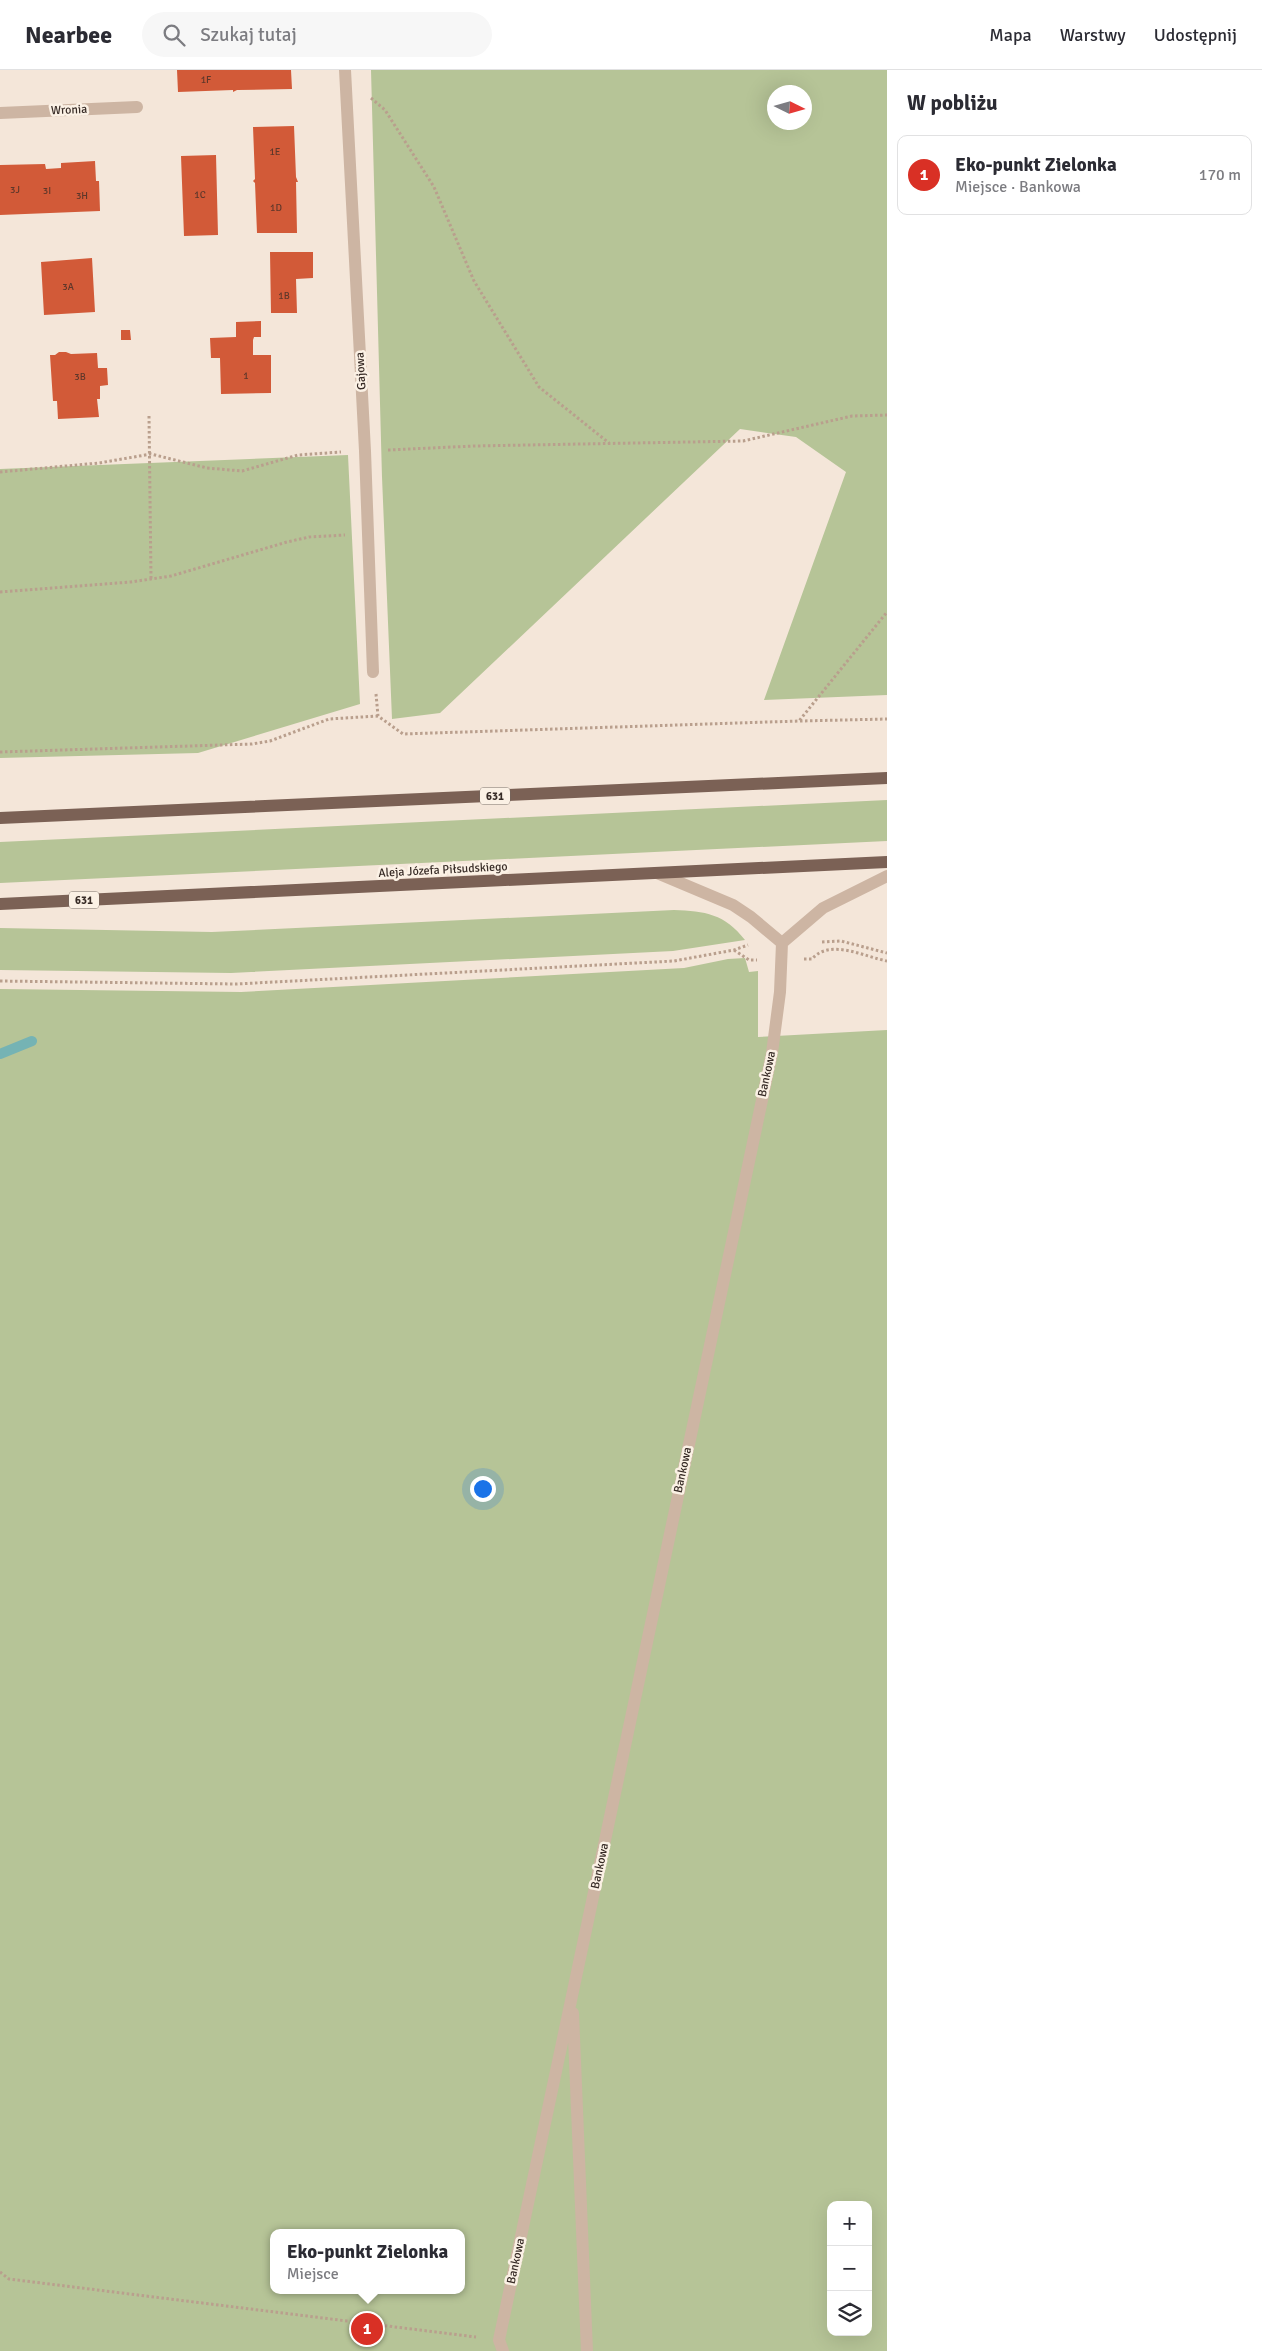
<!DOCTYPE html>
<html lang="pl">
<head>
<meta charset="utf-8">
<style>
  body { margin:0; font-family:Signika,sans-serif; background:#f7f7f7; color:#2b2b33 }
  .controls { position:absolute; right:15px; bottom:15px; display:grid; overflow:hidden; border-radius:10px; box-shadow:0 5px 20px #0002 }
  .controls button { width:45px; height:45px; display:grid; place-items:center; padding:0; border:0; border-bottom:1px solid #e1e1e2; background:#fff; color:#2b2b33; font:25px sans-serif }
  .compass { position:absolute; left:767px; top:15px; width:45px; height:45px; border-radius:50%; background:#fff; box-shadow:0 5px 20px #0002; rotate:95deg }
  .you { position:absolute; left:482px; top:1418px; width:18px; height:18px; margin:-12px; border:4px solid #fff; border-radius:50%; background:#1a73e8; box-shadow:0 0 0 8px #1a73e833 }
  .badge { display:grid; place-items:center; width:32px; height:32px; border-radius:50%; background:#d93025; color:#fff; font-size:16px; font-weight:700 }
  .pin { position:absolute; translate:-50% -50%; border:2px solid #fff; box-shadow:0 1px 5px #0006 }
  .popup { position:absolute; left:270px; top:2159px; width:195px; height:65px; box-sizing:border-box; display:grid; place-content:center; border-radius:10px; background:#fff; filter:drop-shadow(0 1px 4px #0005); font-size:16px; white-space:nowrap; color:#7c7c81 }
  .popup b { font-size:19px; color:#2b2b33 }
  .popup::after { content:''; position:absolute; left:50%; top:100%; margin-left:-10px; border:10px solid transparent; border-top-color:#fff }
  .list { margin:0; padding:0; list-style:none }
  h2 { display:flex; justify-content:space-between; align-items:center; height:65px; margin:0; padding:0 20px; font-size:21px }
  h2 small { font-size:16px; font-weight:400; color:#7c7c81 }
  .list li { display:grid; grid-template-columns:32px 1fr auto; gap:15px; align-items:center; box-sizing:border-box; height:80px; margin:0 10px 10px; padding:0 10px; border:1px solid #e1e1e2; border-radius:10px }
  .list b { display:block; font-size:19px; white-space:nowrap }
  .list p { margin:0; font-size:16px; white-space:nowrap; color:#7c7c81 }
  .list em { font-size:16px; font-style:normal; color:#7c7c81 }
  .icon { flex:none; width:28px; height:28px; fill:none; stroke:currentColor; stroke-width:2; stroke-linecap:round; stroke-linejoin:round }
  .map { position:relative; flex:none; width:887px; height:2281px; overflow:hidden }
  header { display:flex; align-items:center; gap:30px; box-sizing:border-box; height:70px; padding:0 25px; background:#fff; border-bottom:1px solid #e1e1e2 }
  header strong { font-size:24px }
  nav { display:flex; gap:28px; margin-inline-start:auto; font-size:18px }
  .search { width:350px; height:45px; background:#f7f7f7; display:flex; align-items:center; gap:12px; box-sizing:border-box; padding:0 18px; border-radius:28px; color:#7c7c81; font-size:19px }
  main { display:flex }
  aside { flex:1; background:#fff }
  .map>svg:first-child { display:block }
  .green { fill:#b6c497; fill-rule:evenodd }
  .lines { fill:none; stroke-linecap:round; stroke-linejoin:round }
  .stream { stroke:#75b3b4; stroke-width:10 }
  .building { fill:#d25a38 }
  .path { stroke:#b99f8d; stroke-width:3; stroke-dasharray:2.5 2.5; stroke-linecap:butt }
  .minor { stroke:#cdb5a3; stroke-width:12 }
  .primary { stroke:#7b6155; stroke-width:12 }
  .labels { text-anchor:middle; dominant-baseline:central; stroke-width:5; stroke-linejoin:round; paint-order:stroke }
  .number-label { font-size:10px; fill:#5e372a }
  .shield { fill:#fbf1e5; stroke:#72665f; stroke-width:1 }
  .shield-label { font-size:11px; font-weight:bold; fill:#372b26 }
  .street-label { font-size:12px; fill:#372b26; stroke:#fbf1e5 }
</style>
</head>
<body>
<header>
<strong>Nearbee</strong>
<div class="search"><svg class="icon" aria-label="search" viewBox="0 0 24 24"><circle cx="10" cy="10" r="6"/><path d="M15 15l6 6"/></svg>Szukaj tutaj</div>
<nav><a>Mapa</a><a>Warstwy</a><a>Udostępnij</a></nav>
</header>
<main>
<div class="map">
<svg width="887" height="2281" viewBox="0 0 887 2281">
  <rect width="100%" height="100%" fill="#f4e6d9"/>
  <!-- green -->
  <path class="green" d="M371,0H887V625L764,630L846,402L796,367L740,359L440,643L392,649L382,407ZM804,22V52H774V22Z
    M348,385L360,634L198,683L0,688V399Z
    M887,730V771L0,813V772Z
    M674,840C705,841 725,844 745,870L673,881L231,903L0,900V858L212,862Z
    M745,888L749,902L758,901V967L887,960V2281H0V919L241,922L684,898L728,889ZM831,2135H868V2262H831ZM273,2163H461V2220H273Z"/>
  <g class="lines">
    <!-- stream -->
    <path class="stream" d="M0,984L32,971"/>
  </g>
  <!-- building -->
  <path class="building" d="M177,0H291L292,19L237,20L233,22V20L178,22Z
    M294,56L296,107L298,112H296L297,163H257L255,113L253,111L255,109L253,57Z
    M216,85L218,165L184,166L181,86Z
    M95,91L96,111H99L100,141L0,145V95L45,94L46,99L61,98V93Z
    M270,182H313V208L296,209L297,243H271Z
    M92,188L95,242L44,245L41,192Z
    M261,251V267H254L253,270V285H271V323L221,324L220,288H211L210,268L236,267V252Z
    M121,260H130L131,270H121Z
    M59,282H66L71,284L97,283L98,298H107L108,315L100,316V329H97L99,347L58,349L57,331H53L50,285H55Z"/>
  <g class="lines">
    <!-- path -->
    <path class="path" d="M371,28L385,40L434,117L474,211L539,317L609,373
      M149,346L151,509
      M388,380L474,376L743,371L852,346L887,345
      M0,402L99,393L151,384L207,398L242,401L298,385L341,382
      M0,522L131,512L171,506L287,472L309,467L345,465
      M376,624L378,646L403,664L799,651L887,542
      M800,651L887,649
      M0,682L252,674L270,671L329,649L378,646
      M822,872L841,871L887,883
      M734,880L749,890H757
      M804,889H812C830,868 865,887 887,891
      M0,911L236,914L674,891L734,880L748,875
      M0,2202L9,2209L476,2267"/>
    <!-- minor -->
    <path class="minor" d="M345,0L365,381L373,602
      M0,43L137,37
      M782,873L823,838L887,806
      M573,1943L587,2281
      M503,2281L499,2270L772,983L780,922L782,873L751,847L733,835L657,803"/>
    <!-- primary -->
    <path class="primary" d="M0,748L887,708
      M0,834L887,792"/>
  </g>
  <g class="labels">
    <!-- number labels -->
    <g class="number-label">
      <text x="206" y="10">1F</text>
      <text x="275" y="82">1E</text>
      <text x="15" y="120">3J</text>
      <text x="47" y="121">3I</text>
      <text x="200" y="125">1C</text>
      <text x="82" y="126">3H</text>
      <text x="276" y="138">1D</text>
      <text x="68" y="217">3A</text>
      <text x="284" y="226">1B</text>
      <text x="246" y="306">1</text>
      <text x="80" y="307">3B</text>
    </g>
    <!-- shield labels -->
    <g class="shield">
      <rect x="480" y="717.5" width="30" height="17" rx="4"/>
      <rect x="69" y="821.5" width="30" height="17" rx="4"/>
    </g>
    <g class="shield-label">
      <text x="495" y="726">631</text>
      <text x="84" y="830">631</text>
    </g>
    <!-- street labels -->
    <g class="street-label">
      <text transform="translate(69 40) rotate(-2)">Wronia</text>
      <text transform="translate(361 301) rotate(-93)">Gajowa</text>
      <text transform="translate(443 800) rotate(-3)">Aleja Józefa Piłsudskiego</text>
      <text transform="translate(767 1004) rotate(-78)">Bankowa</text>
      <text transform="translate(683 1400) rotate(-78)">Bankowa</text>
      <text transform="translate(600 1796) rotate(-78)">Bankowa</text>
      <text transform="translate(516 2191) rotate(-78)">Bankowa</text>
    </g>
  </g>
</svg>
<div class="controls">
<button>+</button>
<button>−</button>
<button><svg class="icon" aria-label="layers" viewBox="0 0 24 24"><path d="M12 4l9 5-9 5-9-5zM3 14l9 5 9-5"/></svg></button>
</div>
<svg class="compass" viewBox="-18 -18 36 36"><path d="M0-13l5 13h-10z" fill="#e53935"/><path d="M0 13l5-13h-10z" fill="#7c7c81"/></svg>
<div class="you"></div>
<div class="pin badge" style="left:367px;top:2259px">1</div>
<div class="popup"><b>Eko-punkt Zielonka</b>Miejsce</div>
</div>
<aside>
<h2>W pobliżu<small></small></h2>
<ul class="list">
<li><span class="badge">1</span><div><b>Eko-punkt Zielonka</b><p>Miejsce · Bankowa</p></div><em>170 m</em></li>
</ul>
</aside>
</main>
</body>
</html>
